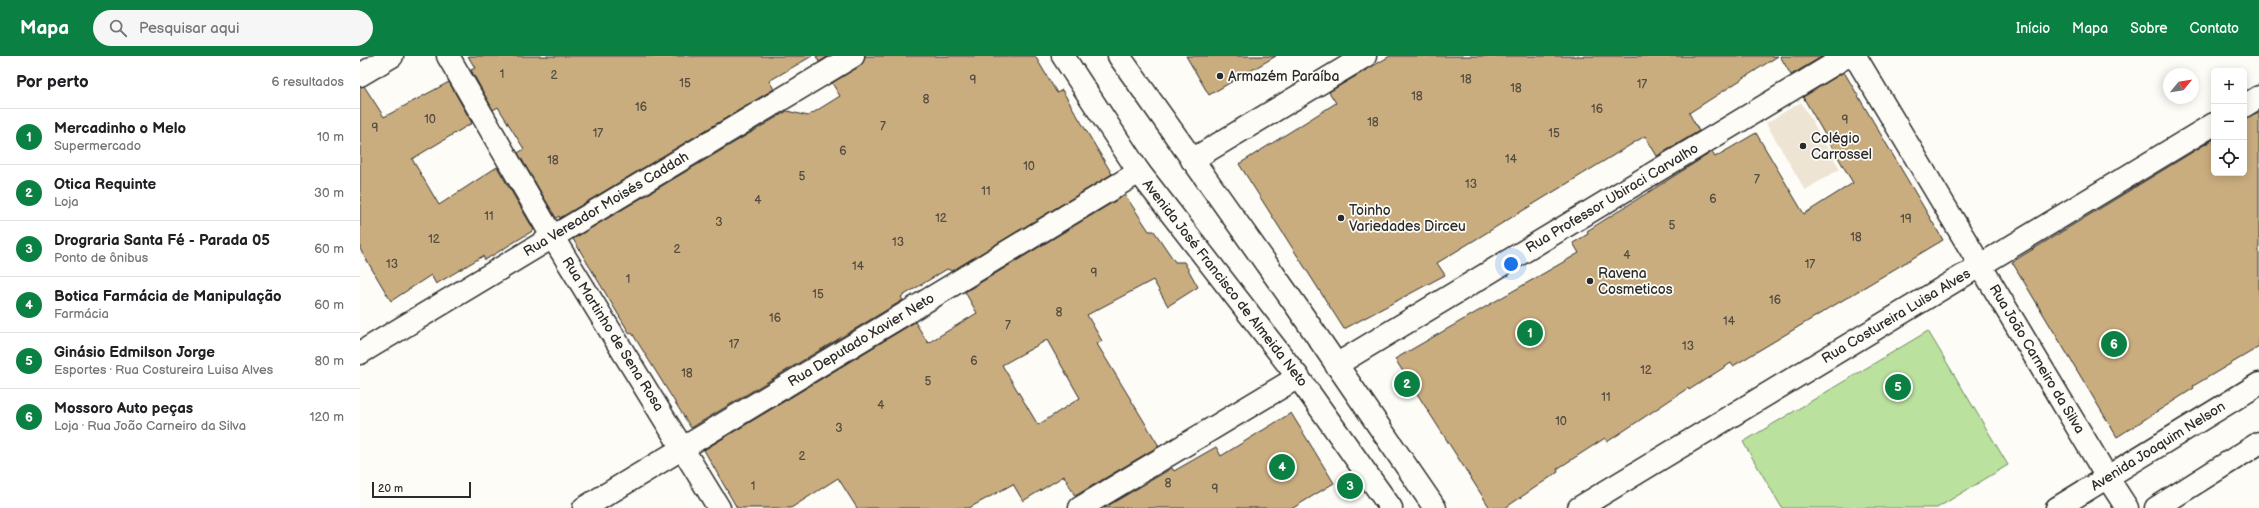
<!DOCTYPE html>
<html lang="pt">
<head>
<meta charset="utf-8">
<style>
  body { margin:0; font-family:"Balsamiq Sans",sans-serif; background:#f6f6f6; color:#202124 }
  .controls { position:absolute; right:12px; top:12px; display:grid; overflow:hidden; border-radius:6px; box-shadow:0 2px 10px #0003 }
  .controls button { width:36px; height:36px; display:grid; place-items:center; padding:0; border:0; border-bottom:1px solid #e0e0e0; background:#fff; color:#202124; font:20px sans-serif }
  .compass { position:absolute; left:1803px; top:12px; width:36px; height:36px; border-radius:50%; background:#fff; box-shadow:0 2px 10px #0003; rotate:60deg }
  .scale { position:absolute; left:12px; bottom:10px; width:99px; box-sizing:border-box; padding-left:4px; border:2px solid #2b2b2b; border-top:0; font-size:11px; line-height:14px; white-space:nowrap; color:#2b2b2b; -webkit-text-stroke:3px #fdfcf7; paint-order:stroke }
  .you { position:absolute; left:1151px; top:208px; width:14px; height:14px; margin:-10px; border:3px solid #fff; border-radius:50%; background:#1a73e8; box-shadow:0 0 0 6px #1a73e833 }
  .badge { display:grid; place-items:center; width:26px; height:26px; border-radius:50%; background:#0b8043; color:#fff; font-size:13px; font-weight:700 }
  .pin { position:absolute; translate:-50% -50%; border:2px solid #fff; box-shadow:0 1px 4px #0006 }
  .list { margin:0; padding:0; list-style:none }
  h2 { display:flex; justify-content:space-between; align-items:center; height:52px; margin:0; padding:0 16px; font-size:17px }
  h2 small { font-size:13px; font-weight:400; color:#757577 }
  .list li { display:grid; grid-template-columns:26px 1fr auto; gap:12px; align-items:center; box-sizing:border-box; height:56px; padding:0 16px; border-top:1px solid #e0e0e0 }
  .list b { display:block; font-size:15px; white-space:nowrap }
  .list p { margin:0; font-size:13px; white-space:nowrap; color:#757577 }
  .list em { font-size:13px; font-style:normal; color:#757577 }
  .icon { flex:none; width:22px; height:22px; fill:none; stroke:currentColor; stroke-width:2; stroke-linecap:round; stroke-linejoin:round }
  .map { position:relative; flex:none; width:1899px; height:452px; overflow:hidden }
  header { display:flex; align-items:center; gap:24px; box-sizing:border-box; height:56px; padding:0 20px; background:#0b8043; color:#fff }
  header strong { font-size:19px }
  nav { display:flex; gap:22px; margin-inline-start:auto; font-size:14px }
  .search { width:280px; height:36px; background:#f6f6f6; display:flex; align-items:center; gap:10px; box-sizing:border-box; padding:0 14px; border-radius:22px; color:#757577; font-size:15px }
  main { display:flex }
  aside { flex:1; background:#fff }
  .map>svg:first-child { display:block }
  .built { fill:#eee4d3 }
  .green { fill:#bae19d; stroke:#728664 }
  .building { fill:#caad7f; stroke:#2b2b2b; fill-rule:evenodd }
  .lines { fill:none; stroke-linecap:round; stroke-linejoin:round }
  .minor-casing { stroke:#2b2b2b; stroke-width:25 }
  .tertiary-casing { stroke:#2b2b2b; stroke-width:25 }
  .secondary-casing { stroke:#2b2b2b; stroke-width:25 }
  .minor { stroke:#fdfcf7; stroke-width:22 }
  .tertiary { stroke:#fdfcf7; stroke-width:22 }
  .secondary { stroke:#fdfcf7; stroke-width:22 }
  .poi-dot { fill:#2b2b2b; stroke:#fdfcf7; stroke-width:1.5 }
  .labels { text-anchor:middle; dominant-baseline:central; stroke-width:3.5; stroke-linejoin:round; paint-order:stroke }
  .number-label { font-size:12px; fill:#534c40 }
  .poi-label { font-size:14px; fill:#2b2b2b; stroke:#fdfcf7; text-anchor:start }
  .street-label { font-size:14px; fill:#2b2b2b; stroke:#fdfcf7 }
</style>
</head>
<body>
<header>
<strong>Mapa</strong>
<div class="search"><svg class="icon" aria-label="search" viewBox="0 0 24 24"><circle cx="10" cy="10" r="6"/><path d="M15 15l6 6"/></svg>Pesquisar aqui</div>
<nav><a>Início</a><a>Mapa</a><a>Sobre</a><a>Contato</a></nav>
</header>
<main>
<aside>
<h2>Por perto<small>6 resultados</small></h2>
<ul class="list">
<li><span class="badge">1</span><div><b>Mercadinho o Melo</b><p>Supermercado</p></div><em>10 m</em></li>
<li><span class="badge">2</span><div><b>Otica Requinte</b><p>Loja</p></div><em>30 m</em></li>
<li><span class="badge">3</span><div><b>Drograria Santa Fé - Parada 05</b><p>Ponto de ônibus</p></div><em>60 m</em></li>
<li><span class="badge">4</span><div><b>Botica Farmácia de Manipulação</b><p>Farmácia</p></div><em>60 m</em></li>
<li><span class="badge">5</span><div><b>Ginásio Edmilson Jorge</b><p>Esportes · Rua Costureira Luisa Alves</p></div><em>80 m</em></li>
<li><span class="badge">6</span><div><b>Mossoro Auto peças</b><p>Loja · Rua João Carneiro da Silva</p></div><em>120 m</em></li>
</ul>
</aside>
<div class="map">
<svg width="1899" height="452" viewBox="0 0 1899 452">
  <rect width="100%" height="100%" fill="#fdfcf7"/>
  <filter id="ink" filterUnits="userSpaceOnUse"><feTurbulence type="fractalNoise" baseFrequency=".025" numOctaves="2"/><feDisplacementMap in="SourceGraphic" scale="8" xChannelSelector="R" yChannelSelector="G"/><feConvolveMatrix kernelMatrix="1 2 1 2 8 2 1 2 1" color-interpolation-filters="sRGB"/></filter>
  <g filter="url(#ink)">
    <!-- built -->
    <path class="built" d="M1441,46L1480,113L1445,134L1406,67Z"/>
    <!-- green -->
    <path class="green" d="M1568,275L1648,409L1577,452H1422L1383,386Z"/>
    <!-- building -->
    <path class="building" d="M108,0H452L409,25L414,33L200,162L199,160L196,162L158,97L164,93L138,51L133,54L111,14L115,12Z
      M456,0H469L459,6Z
      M505,0H675L697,37L702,34L752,118L592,215L587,213L541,241L543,244L331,372L272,277L270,278L213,183L427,55L448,60L480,40L472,27L500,10Z
      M826,0H916L849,39Z
      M1030,0H1418L1329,57L1339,75L1297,100L1285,80L1077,207L1085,219L984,273L879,108L976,47L969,36Z
      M1420,0H1463L1431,19Z
      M1484,16L1583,184L1373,310L1371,307L1329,334L1328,332L1247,386L1245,382L1197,413L1198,416L1145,452H1130L1035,303L1219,197L1213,187L1228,178L1227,175L1352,96L1355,101L1396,77L1444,158L1493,127L1443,41Z
      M89,26L112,67L52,103L79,149L137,111L174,174L125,204L123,200L76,228L71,219L31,245L0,193V31L4,30L24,61Z
      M1899,56V291L1833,330L1834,332L1757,381L1652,206L1854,83V117H1884V62Z
      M765,139L789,175H794L815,206H824L838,231L808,250L793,224L727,259L742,285L737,288L799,390L715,440L704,420L663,445L653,428L609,452H497L478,422L431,452H377L344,394L555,266L568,287L617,257L605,236ZM687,284L720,342L678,369L642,309Z
      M931,357L974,427L933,452H744L812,412L814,415L856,391L861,400Z"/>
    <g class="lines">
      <defs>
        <path id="minor" d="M88,0L192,180L359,452
          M1495,0L1747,421
          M0,19L32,0
          M1884,50L1899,41
          M832,104L1005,0
          M0,297L493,0
          M976,309L1487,0
          M224,452L779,116
          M720,452L938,321
          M1219,452L1854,68"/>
        <path id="tertiary" d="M1747,421L1767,452"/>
        <path id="secondary" d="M703,0L779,116L938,321L1031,452
          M759,0L937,251L1075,452
          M1697,452L1899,328
          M1796,452L1899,387"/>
      </defs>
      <!-- minor casing -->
      <use href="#minor" class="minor-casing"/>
      <!-- tertiary casing -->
      <use href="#tertiary" class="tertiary-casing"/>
      <!-- secondary casing -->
      <use href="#secondary" class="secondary-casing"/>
      <!-- minor -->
      <use href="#minor" class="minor"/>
      <!-- tertiary -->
      <use href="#tertiary" class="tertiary"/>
      <!-- secondary -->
      <use href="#secondary" class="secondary"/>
    </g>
  </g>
  <!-- markers -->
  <g class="poi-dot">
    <circle cx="860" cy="20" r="4"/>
    <circle cx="1443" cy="90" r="4"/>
    <circle cx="981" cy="162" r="4"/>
    <circle cx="1230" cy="225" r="4"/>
  </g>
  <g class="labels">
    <!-- number labels -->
    <g class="number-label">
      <text x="142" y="18">1</text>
      <text x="194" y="19">2</text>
      <text x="1106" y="23">18</text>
      <text x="613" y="24">9</text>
      <text x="325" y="27">15</text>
      <text x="1282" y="28">17</text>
      <text x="1156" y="32">18</text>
      <text x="1057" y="40">18</text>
      <text x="566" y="43">8</text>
      <text x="281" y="51">16</text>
      <text x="1237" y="53">16</text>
      <text x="70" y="63">10</text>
      <text x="1485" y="64">9</text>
      <text x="1013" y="66">18</text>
      <text x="523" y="70">7</text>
      <text x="15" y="72">9</text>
      <text x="238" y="77">17</text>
      <text x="1194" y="77">15</text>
      <text x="483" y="95">6</text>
      <text x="1151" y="103">14</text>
      <text x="193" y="104">18</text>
      <text x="669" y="110">10</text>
      <text x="442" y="120">5</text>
      <text x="1397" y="123">7</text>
      <text x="1111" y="128">13</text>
      <text x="626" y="135">11</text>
      <text x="1353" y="143">6</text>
      <text x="398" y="144">4</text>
      <text x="129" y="160">11</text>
      <text x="581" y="162">12</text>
      <text x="1546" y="163">19</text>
      <text x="359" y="166">3</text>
      <text x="1312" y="169">5</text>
      <text x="1496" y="181">18</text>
      <text x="74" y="183">12</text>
      <text x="538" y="186">13</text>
      <text x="317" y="193">2</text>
      <text x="1267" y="199">4</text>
      <text x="32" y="208">13</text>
      <text x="1450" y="208">17</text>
      <text x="498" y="210">14</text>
      <text x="734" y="217">9</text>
      <text x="268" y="223">1</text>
      <text x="458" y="238">15</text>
      <text x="1415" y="244">16</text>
      <text x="699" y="256">8</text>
      <text x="415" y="262">16</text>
      <text x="1369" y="265">14</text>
      <text x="648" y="269">7</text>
      <text x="374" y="288">17</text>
      <text x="1328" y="290">13</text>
      <text x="614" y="305">6</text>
      <text x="1286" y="314">12</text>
      <text x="327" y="317">18</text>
      <text x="568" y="325">5</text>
      <text x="1246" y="341">11</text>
      <text x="521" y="349">4</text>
      <text x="1201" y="365">10</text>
      <text x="479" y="372">3</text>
      <text x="442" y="400">2</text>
      <text x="808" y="427">8</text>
      <text x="393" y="430">1</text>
      <text x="855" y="433">9</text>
    </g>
    <!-- poi labels -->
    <g class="poi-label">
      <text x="868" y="20">Armazém Paraíba</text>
      <text x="1451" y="82">Colégio<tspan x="1451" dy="16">Carrossel</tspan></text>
      <text x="989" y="154">Toinho<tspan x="989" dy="16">Variedades Dirceu</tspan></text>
      <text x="1238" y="217">Ravena<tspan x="1238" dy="16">Cosmeticos</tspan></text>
    </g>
    <!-- street labels -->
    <g class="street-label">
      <text transform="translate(1252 142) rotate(-31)">Rua Professor Ubiraci Carvalho</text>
      <text transform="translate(246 148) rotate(-31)">Rua Vereador Moisés Caddah</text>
      <text transform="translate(865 227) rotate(52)">Avenida José Francisco de Almeida Neto</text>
      <text transform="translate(1536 260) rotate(-31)">Rua Costureira Luisa Alves</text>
      <text transform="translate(253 278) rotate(58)">Rua Martinho de Sena Rosa</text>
      <text transform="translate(501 284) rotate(-31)">Rua Deputado Xavier Neto</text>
      <text transform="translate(1677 303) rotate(59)">Rua João Carneiro da Silva</text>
      <text transform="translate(1798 390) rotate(-32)">Avenida Joaquim Nelson</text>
    </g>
  </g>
</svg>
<div class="controls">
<button>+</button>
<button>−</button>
<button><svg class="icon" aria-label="locate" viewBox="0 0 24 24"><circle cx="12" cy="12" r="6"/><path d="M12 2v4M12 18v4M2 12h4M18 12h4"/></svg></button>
</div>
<svg class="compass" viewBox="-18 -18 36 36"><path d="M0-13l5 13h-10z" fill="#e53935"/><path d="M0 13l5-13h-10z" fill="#757577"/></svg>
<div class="scale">20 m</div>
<div class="you"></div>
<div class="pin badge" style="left:1170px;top:277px">1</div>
<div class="pin badge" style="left:1047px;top:328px">2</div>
<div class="pin badge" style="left:990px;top:430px">3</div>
<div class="pin badge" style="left:922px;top:411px">4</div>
<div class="pin badge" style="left:1538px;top:331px">5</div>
<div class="pin badge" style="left:1754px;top:288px">6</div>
</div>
</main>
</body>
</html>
